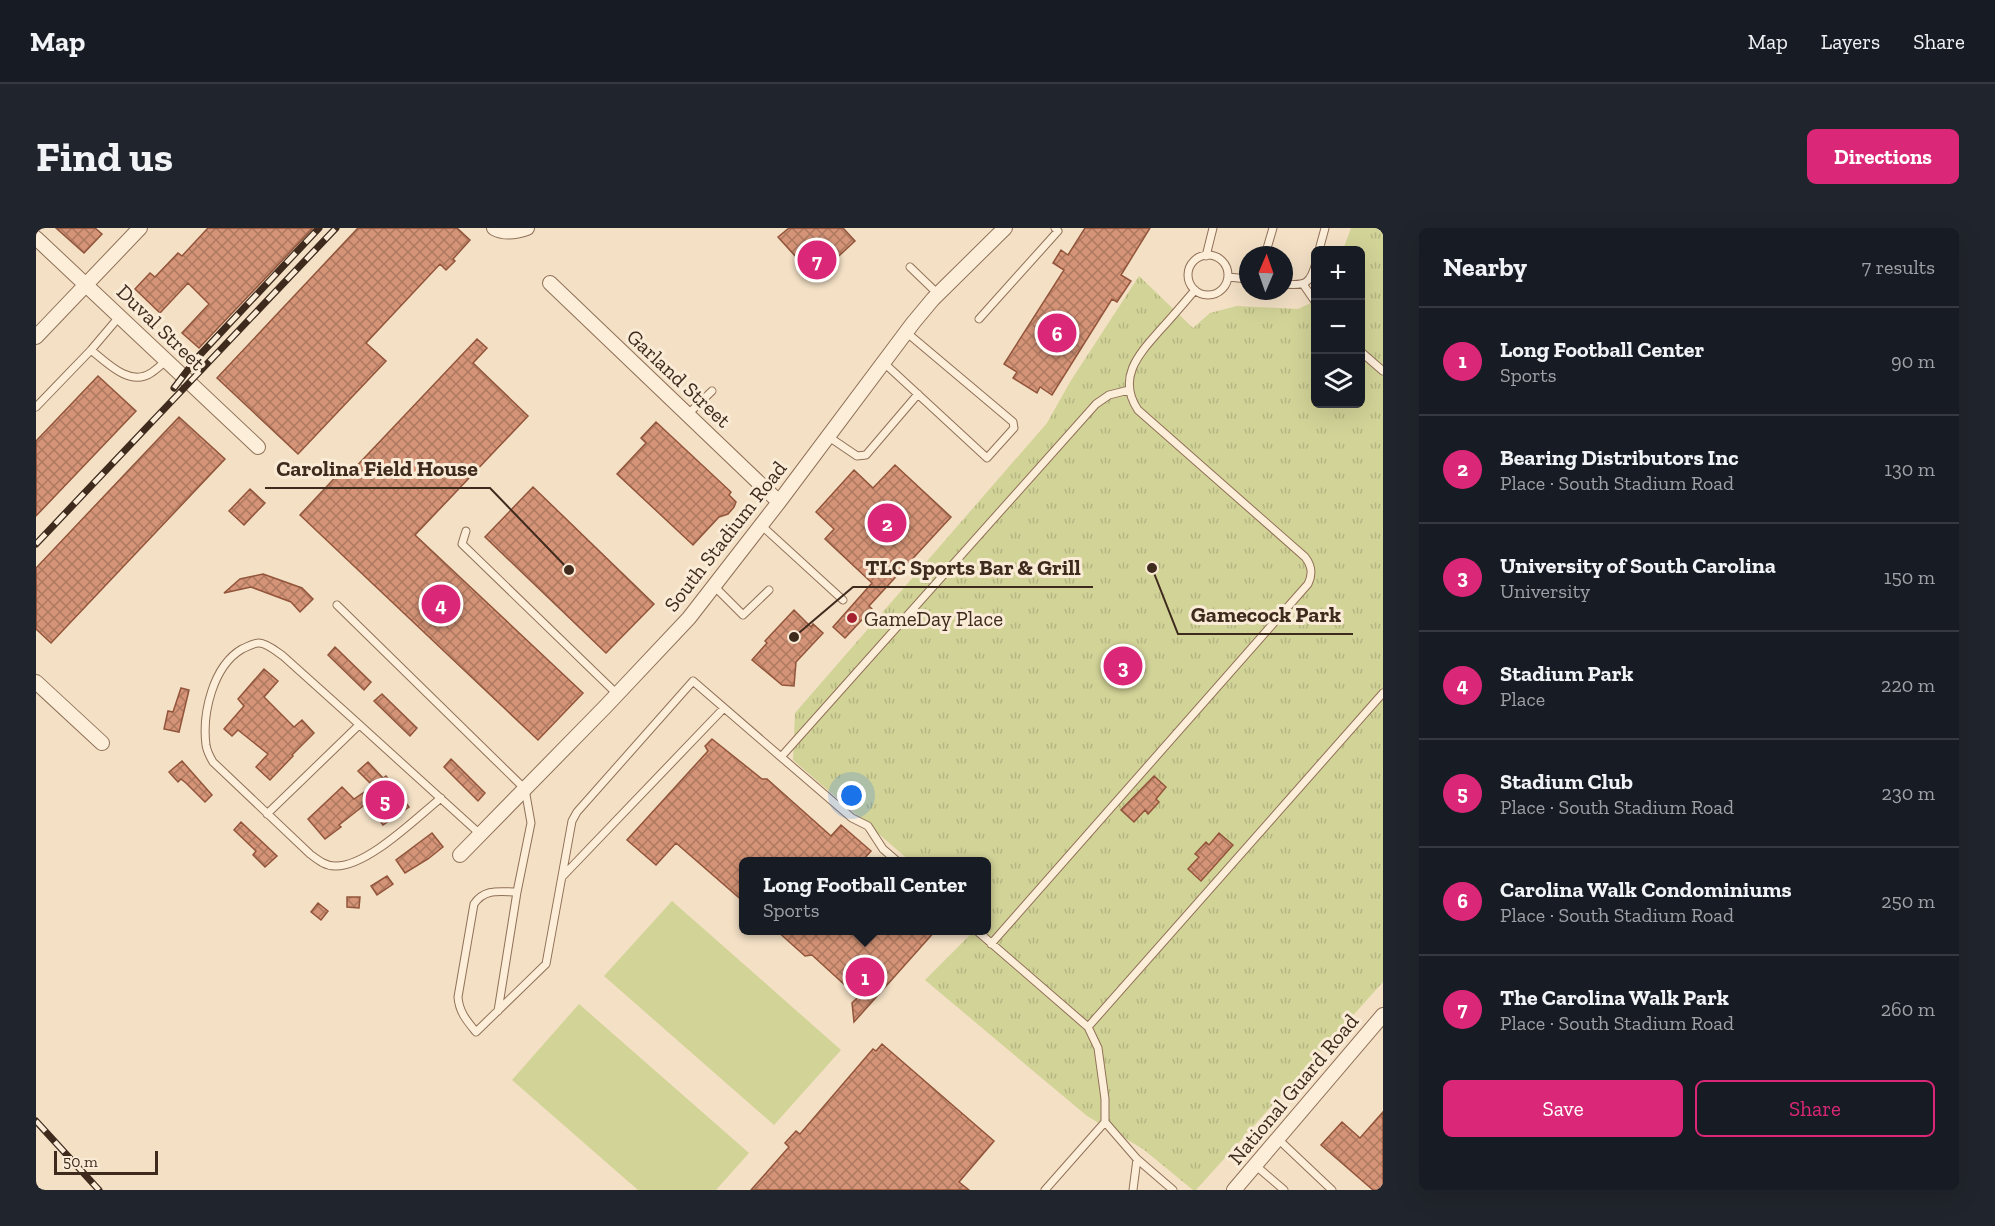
<!DOCTYPE html>
<html lang="en">
<head>
<meta charset="utf-8">
<style>
  body { margin:0; font-family:"Zilla Slab",serif; background:#20242c; color:#f1f3f6 }
  .controls { position:absolute; right:18px; top:18px; display:grid; overflow:hidden; border-radius:9px; box-shadow:0 6px 24px #0002 }
  .controls button { width:54px; height:54px; display:grid; place-items:center; padding:0; border:0; border-bottom:2px solid #363941; background:#171b24; color:#f1f3f6; font:30px sans-serif }
  .compass { position:absolute; left:1203px; top:18px; width:54px; height:54px; border-radius:50%; background:#171b24; box-shadow:0 6px 24px #0002; rotate:2deg }
  .scale { position:absolute; left:18px; bottom:15px; width:104px; box-sizing:border-box; padding-left:6px; border:3px solid #3f2a1e; border-top:0; font-size:16px; line-height:21px; white-space:nowrap; color:#3f2a1e; -webkit-text-stroke:4px #f9ebd5; paint-order:stroke }
  .you { position:absolute; left:816px; top:568px; width:21px; height:21px; margin:-15px; border:4px solid #fff; border-radius:50%; background:#1a73e8; box-shadow:0 0 0 9px #1a73e833 }
  .badge { display:grid; place-items:center; width:39px; height:39px; border-radius:50%; background:#db2777; color:#fff; font-size:20px; font-weight:700 }
  .pin { position:absolute; translate:-50% -50%; border:3px solid #fff; box-shadow:0 2px 6px #0006 }
  .popup { position:absolute; left:703px; top:629px; width:252px; height:78px; box-sizing:border-box; display:grid; place-content:center; border-radius:9px; background:#171b24; filter:drop-shadow(0 2px 4px #0005); font-size:20px; white-space:nowrap; color:#9ea1a6 }
  .popup b { font-size:22px; color:#f1f3f6 }
  .popup::after { content:''; position:absolute; left:50%; top:100%; margin-left:-12px; border:12px solid transparent; border-top-color:#171b24 }
  .list { margin:0; padding:0; list-style:none }
  h2 { display:flex; justify-content:space-between; align-items:center; height:78px; margin:0; padding:0 24px; font-size:26px }
  h2 small { font-size:20px; font-weight:400; color:#9ea1a6 }
  .list li { display:grid; grid-template-columns:39px 1fr auto; gap:18px; align-items:center; box-sizing:border-box; height:108px; padding:0 24px; border-top:2px solid #363941 }
  .list b { display:block; font-size:22px; white-space:nowrap }
  .list p { margin:0; font-size:20px; white-space:nowrap; color:#9ea1a6 }
  .list em { font-size:20px; font-style:normal; color:#9ea1a6 }
  .actions { display:flex; gap:12px; padding:18px 24px }
  .actions a { flex:1; padding:14px 0; border:2px solid #db2777; border-radius:9px; text-align:center; font-size:21px; color:#db2777 }
  .actions .main { background:#db2777; color:#fff }
  .icon { flex:none; width:33px; height:33px; fill:none; stroke:currentColor; stroke-width:2; stroke-linecap:round; stroke-linejoin:round }
  .map { position:relative; flex:none; width:1347px; height:962px; overflow:hidden; border-radius:9px }
  header { display:flex; align-items:center; gap:36px; box-sizing:border-box; height:84px; padding:0 30px; background:#171b24; border-bottom:2px solid #363941 }
  header strong { font-size:28px }
  nav { display:flex; gap:33px; margin-inline-start:auto; font-size:21px }
  .intro { display:flex; align-items:center; justify-content:space-between; box-sizing:border-box; height:144px; padding:0 36px }
  h1 { margin:0; font-size:42px }
  .button { padding:15px 27px; border-radius:9px; background:#db2777; color:#fff; font-size:21px; font-weight:700 }
  main { display:flex; gap:36px; padding:0 36px }
  aside { flex:1; background:#171b24; border-radius:9px; box-shadow:0 6px 24px #0002 }
  .map>svg:first-child { display:block }
  .grass { fill:#d2d397 }
  .park { fill:url(#park-tufts) }
  .building { fill:url(#building-cross-hatch); stroke:#92553b; stroke-width:1.5 }
  .lines { fill:none; stroke-linecap:round; stroke-linejoin:round }
  .lane-casing { stroke:#907058; stroke-width:9 }
  .street-casing { stroke:#907058; stroke-width:16 }
  .lane { stroke:#fceed9; stroke-width:7 }
  .street { stroke:#fceed9; stroke-width:14 }
  .rail-casing { stroke:#3f2a1e; stroke-width:7 }
  .rail { stroke:#f9ebd5; stroke-width:4.5; stroke-dasharray:14; stroke-linecap:butt }
  .poi-dot { fill:#a62130; stroke:#f9ebd5; stroke-width:2 }
  .labels { text-anchor:middle; dominant-baseline:central; stroke-width:6; stroke-linejoin:round; paint-order:stroke }
  .street-label { font-size:21px; fill:#3f2a1e; stroke:#f9ebd5 }
  .poi-label { font-size:21px; fill:#3f2a1e; stroke:#f9ebd5; text-anchor:start }
  .leader { fill:none; stroke:#3f2a1e; stroke-width:2 }
  .callout-dot { fill:#3f2a1e; stroke:#f9ebd5; stroke-width:2 }
  .callout-label { font-size:22px; text-anchor:middle; font-weight:bold; fill:#3f2a1e; stroke:#f9ebd5; stroke-width:6; stroke-linejoin:round; paint-order:stroke }
</style>
</head>
<body>
<header>
<strong>Map</strong>
<nav><a>Map</a><a>Layers</a><a>Share</a></nav>
</header>
<div class="intro"><h1>Find us</h1><a class="button">Directions</a></div>
<main>
<div class="map">
<svg width="1347" height="962" viewBox="0 0 1347 962">
  <defs>
    <pattern id="park-tufts" width="24" height="20" patternUnits="userSpaceOnUse" patternTransform="scale(1.5)"><rect width="24" height="20" fill="#d2d397"/><path d="M3 7l-1-3M5 7V3M7 7l1-3M15 17l-1-3M17 17v-4M19 17l1-3" fill="none" stroke="#b5b582"/></pattern>
    <pattern id="building-cross-hatch" width="8" height="8" patternUnits="userSpaceOnUse" patternTransform="scale(1.5)"><rect width="8" height="8" fill="#d59477"/><path d="M0 0l8 8M0 8l8-8" fill="none" stroke="#ae7961"/></pattern>
  </defs>
  <rect width="100%" height="100%" fill="#f3e0c5"/>
  <!-- grass -->
  <path class="grass" d="M636,673L805,822L738,897L568,748Z
    M543,776L713,925L680,962H602L476,852Z"/>
  <!-- park -->
  <path class="park" d="M1315,0H1347V754L1160,962H1157L1107,921L1051,888L889,752L938,703L950,702V634L874,633L757,532L759,485L1011,195L1034,154L1103,48L1157,100L1174,85L1201,78L1262,81L1279,73L1280,176H1324V22H1307Z"/>
  <!-- building -->
  <path class="building" d="M20,0H59L66,6L48,25Z
    M172,0H277L163,120L146,105L173,76L152,55L124,85L99,61L114,45L119,49L142,25L146,28Z
    M322,0H421L434,12L417,31L419,33L410,42L404,36L330,115L350,133L262,226L181,150Z
    M753,0H807L819,13L779,50L742,9Z
    M1049,0H1114L1085,47L1095,53L1081,74L1076,71L1016,167L1004,159L1001,165L977,150L981,144L968,136L1028,42L1017,35L1025,22L1032,27Z
    M441,111L451,120L437,135L492,188L379,307L547,465L502,512L264,287L308,240L314,245Z
    M62,148L100,183L0,288V213Z
    M143,189L189,231L15,415L0,401V340Z
    M620,194L695,264L693,267L700,274L698,279L692,286L683,289L657,317L581,246L610,215L605,210Z
    M859,237L915,289L833,378L836,381L809,410L797,399L836,355L789,311L798,301L780,284L818,242L837,260Z
    M497,259L618,376L570,425L449,309Z
    M214,261L229,275L208,297L193,283Z
    M227,346L266,360L277,371L264,384L255,374L215,359L188,365L204,351Z
    M758,382L775,399L777,396L787,405L760,434L758,458L746,457L716,432L731,415L729,413Z
    M299,419L335,454L328,462L292,427Z
    M228,441L242,453L228,469L258,499L266,492L278,505L256,527L257,528L234,552L220,539L232,526L202,502L196,508L188,501L208,478L202,471Z
    M145,460L153,462L143,504L128,501L132,483L137,484Z
    M346,466L381,500L374,508L338,473Z
    M676,511L726,551H731L795,608L805,597L835,623L826,633H708V674L640,615L620,637L591,612L672,523L669,518Z
    M415,531L449,565L442,573L408,539Z
    M146,533L176,567L169,574L150,555L145,551L142,554L133,544Z
    M332,534L347,550L350,548L373,579L347,597L331,575L303,597L305,599L289,611L272,591L306,559L318,571L337,558L322,543Z
    M1118,548L1130,559L1120,571L1123,574L1112,586L1109,582L1098,594L1085,582Z
    M205,594L241,628L229,639L217,627L220,623L198,602Z
    M396,605L407,619L392,631L369,645L360,632Z
    M1183,605L1197,617L1165,653L1152,641L1163,629L1159,626L1170,614L1173,617Z
    M351,648L357,656L341,667L335,658Z
    M311,669H324L323,680L311,679Z
    M282,675L292,683L285,692L275,684Z
    M740,702H900L818,794L816,775L822,769L776,727L769,728Z
    M846,816L958,913L923,954L933,962H715L753,919L749,915L760,903L764,906L837,821L840,823Z
    M1347,884V962H1337L1285,917L1306,894L1324,910Z"/>
  <g class="lines">
    <defs>
      <path id="lane" d="M1283,22L1289,0
        M1229,27L1237,0
        M1152 47a20 20 0 1 1 40 0a20 20 0 1 1-40 0Z
        M1170,28L1177,0
        M874,39L902,66
        M1192,49L1212,51
        M1248,56C1270,58 1274,56 1280,35
        M1267,56L1280,75
        M943,91L1022,3L1019,0
        M55,122C71,135 94,159 115,145C120,142 125,137 130,133
        M1324,123L1347,143
        M847,134L951,230L978,200L977,194L870,104
        M0,179L55,122L83,89
        M651,187L676,163
        M793,209L821,228L830,227L882,166
        M725,297L807,372
        M430,303L426,316L581,466
        M678,358L707,387L733,362
        M301,377L489,561L495,595L481,664
        M405,570C380,590 331,639 299,638C289,638 282,632 274,626L177,534C174,529 171,523 170,517C166,485 177,438 206,421C211,419 217,415 223,415C231,415 241,424 247,428C313,487 379,547 444,606
        M231,586L323,497
        M862,634L847,621L832,598L816,590L745,529L1060,176L1073,167L1093,162
        M526,649L688,480
        M940,702L1052,799
        M955,716L1272,356C1277,346 1276,338 1269,329L1102,182C1080,149 1104,125 1125,101C1137,88 1148,75 1159,62
        M462,783L481,664C464,664 449,660 438,676L422,769C423,784 431,793 440,804L510,736L536,593L541,584L657,453L745,529
        M1242,911L1296,962
        M1219,937L1248,962
        M1009,962L1069,894
        M1097,962L1101,931
        M1137,962L1101,931L1069,894V871L1062,820L1052,799L1347,465"/>
      <path id="street" d="M458,0C469,6 480,4 491,0
        M0,10L222,219
        M514,55L743,274
        M0,109L104,0
        M0,454L66,515
        M424,627L571,477L653,390L743,274L877,95L897,71L969,0
        M1198,962L1347,787"/>
    </defs>
    <!-- lane casing -->
    <use href="#lane" class="lane-casing"/>
    <!-- street casing -->
    <use href="#street" class="street-casing"/>
    <!-- lane -->
    <use href="#lane" class="lane"/>
    <!-- street -->
    <use href="#street" class="street"/>
    <defs>
      <path id="rail" d="M138,160L161,130L283,0
        M0,316L300,0
        M0,893L63,962"/>
    </defs>
    <!-- rail casing -->
    <use href="#rail" class="rail-casing"/>
    <!-- rail -->
    <use href="#rail" class="rail"/>
  </g>
  <!-- markers -->
  <circle class="poi-dot" cx="816" cy="390" r="6"/>
  <g class="labels">
    <!-- street labels -->
    <g class="street-label">
      <text transform="translate(125 99) rotate(44)">Duval Street</text>
      <text transform="translate(643 150) rotate(43)">Garland Street</text>
      <text transform="translate(689 308) rotate(-52)">South Stadium Road</text>
      <text transform="translate(1257 861) rotate(-50)">National Guard Road</text>
    </g>
    <!-- poi labels -->
    <g class="poi-label">
      <text x="828" y="390">GameDay Place</text>
    </g>
  </g>
  <!-- callouts -->
  <path class="leader" d="M533 342L454 260H229M758 409L817 359H1057M1116 340L1142 406H1317"/>
  <g class="callout-dot">
    <circle cx="533" cy="342" r="6"/>
    <circle cx="758" cy="409" r="6"/>
    <circle cx="1116" cy="340" r="6"/>
  </g>
  <g class="callout-label">
    <text x="341" y="248">Carolina Field House</text>
    <text x="937" y="347">TLC Sports Bar &amp; Grill</text>
    <text x="1230" y="394">Gamecock Park</text>
  </g>
</svg>
<div class="controls">
<button>+</button>
<button>−</button>
<button><svg class="icon" aria-label="layers" viewBox="0 0 24 24"><path d="M12 4l9 5-9 5-9-5zM3 14l9 5 9-5"/></svg></button>
</div>
<svg class="compass" viewBox="-18 -18 36 36"><path d="M0-13l5 13h-10z" fill="#e53935"/><path d="M0 13l5-13h-10z" fill="#9ea1a6"/></svg>
<div class="scale">50 m</div>
<div class="you"></div>
<div class="pin badge" style="left:829px;top:749px">1</div>
<div class="popup"><b>Long Football Center</b>Sports</div>
<div class="pin badge" style="left:851px;top:295px">2</div>
<div class="pin badge" style="left:1087px;top:438px">3</div>
<div class="pin badge" style="left:405px;top:376px">4</div>
<div class="pin badge" style="left:349px;top:572px">5</div>
<div class="pin badge" style="left:1021px;top:105px">6</div>
<div class="pin badge" style="left:781px;top:32px">7</div>
</div>
<aside>
<h2>Nearby<small>7 results</small></h2>
<ul class="list">
<li><span class="badge">1</span><div><b>Long Football Center</b><p>Sports</p></div><em>90 m</em></li>
<li><span class="badge">2</span><div><b>Bearing Distributors Inc</b><p>Place · South Stadium Road</p></div><em>130 m</em></li>
<li><span class="badge">3</span><div><b>University of South Carolina</b><p>University</p></div><em>150 m</em></li>
<li><span class="badge">4</span><div><b>Stadium Park</b><p>Place</p></div><em>220 m</em></li>
<li><span class="badge">5</span><div><b>Stadium Club</b><p>Place · South Stadium Road</p></div><em>230 m</em></li>
<li><span class="badge">6</span><div><b>Carolina Walk Condominiums</b><p>Place · South Stadium Road</p></div><em>250 m</em></li>
<li><span class="badge">7</span><div><b>The Carolina Walk Park</b><p>Place · South Stadium Road</p></div><em>260 m</em></li>
</ul>
<div class="actions"><a class="main">Save</a><a>Share</a></div>
</aside>
</main>
</body>
</html>
